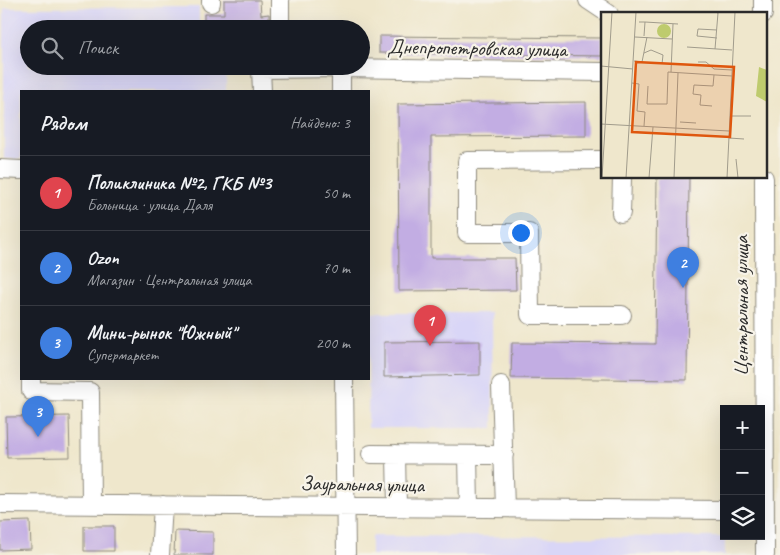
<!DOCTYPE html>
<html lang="ru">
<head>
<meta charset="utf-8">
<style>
  body { margin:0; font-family:Caveat,sans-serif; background:#20242c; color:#f1f3f6 }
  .controls { position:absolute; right:15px; bottom:15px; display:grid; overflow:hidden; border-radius:0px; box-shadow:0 5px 20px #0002 }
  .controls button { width:45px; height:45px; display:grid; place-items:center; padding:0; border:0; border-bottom:1px solid #363941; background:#171b24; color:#f1f3f6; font:25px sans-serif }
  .you { position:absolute; left:520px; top:232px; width:18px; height:18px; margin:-12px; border:4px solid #fff; border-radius:50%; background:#1a73e8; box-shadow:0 0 0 8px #1a73e833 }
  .badge { display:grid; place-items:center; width:32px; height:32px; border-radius:50%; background:#db2777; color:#fff; font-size:16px; font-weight:700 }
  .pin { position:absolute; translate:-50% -41px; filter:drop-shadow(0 1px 2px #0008) }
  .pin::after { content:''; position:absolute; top:26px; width:18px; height:15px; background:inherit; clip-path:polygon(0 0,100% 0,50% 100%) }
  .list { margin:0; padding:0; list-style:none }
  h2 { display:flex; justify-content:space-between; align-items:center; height:65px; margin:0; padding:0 20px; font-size:21px }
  h2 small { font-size:16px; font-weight:400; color:#9ea1a6 }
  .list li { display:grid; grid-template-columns:32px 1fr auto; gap:15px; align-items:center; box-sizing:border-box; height:75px; padding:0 20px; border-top:1px solid #363941 }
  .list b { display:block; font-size:19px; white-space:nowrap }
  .list p { margin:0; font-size:16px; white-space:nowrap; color:#9ea1a6 }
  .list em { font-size:16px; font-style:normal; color:#9ea1a6 }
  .icon { flex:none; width:28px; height:28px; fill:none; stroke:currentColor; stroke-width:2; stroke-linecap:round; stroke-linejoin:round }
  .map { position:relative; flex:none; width:780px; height:555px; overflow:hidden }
  .search { position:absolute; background:#171b24; box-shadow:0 5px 20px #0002; left:20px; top:20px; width:350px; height:55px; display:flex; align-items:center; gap:12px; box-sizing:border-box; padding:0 18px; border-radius:28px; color:#9ea1a6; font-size:19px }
  .panel { position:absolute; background:#171b24; box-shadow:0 5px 20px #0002; left:20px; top:90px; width:350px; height:290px; border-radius:0px }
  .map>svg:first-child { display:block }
  .built { fill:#d9d6f7 }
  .building { fill:#c2ade3 }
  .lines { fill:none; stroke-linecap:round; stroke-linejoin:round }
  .minor-casing { stroke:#8d897c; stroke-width:20 }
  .minor { stroke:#fff; stroke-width:18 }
  .labels { text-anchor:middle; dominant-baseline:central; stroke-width:4.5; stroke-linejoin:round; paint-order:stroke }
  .street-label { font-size:21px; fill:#2b2b2b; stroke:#f7f3e8 }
  .inset-road { fill:none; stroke:#a19c8c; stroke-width:1 }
  .view { fill:#df570e; fill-opacity:0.15; stroke:#df570e; stroke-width:2.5 }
  .inset-edge { fill:none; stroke:#2b2b2b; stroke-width:2.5 }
</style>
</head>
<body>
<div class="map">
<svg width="780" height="555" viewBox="0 0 780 555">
  <rect width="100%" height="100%" fill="#f7f3e8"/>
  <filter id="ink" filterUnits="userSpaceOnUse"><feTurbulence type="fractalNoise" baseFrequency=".02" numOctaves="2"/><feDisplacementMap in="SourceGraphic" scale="10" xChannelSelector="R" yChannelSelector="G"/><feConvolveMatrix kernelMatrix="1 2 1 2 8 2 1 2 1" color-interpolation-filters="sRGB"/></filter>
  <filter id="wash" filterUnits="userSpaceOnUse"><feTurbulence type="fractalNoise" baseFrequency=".0096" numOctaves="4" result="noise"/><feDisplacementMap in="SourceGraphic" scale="20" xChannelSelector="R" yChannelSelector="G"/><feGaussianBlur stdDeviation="1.12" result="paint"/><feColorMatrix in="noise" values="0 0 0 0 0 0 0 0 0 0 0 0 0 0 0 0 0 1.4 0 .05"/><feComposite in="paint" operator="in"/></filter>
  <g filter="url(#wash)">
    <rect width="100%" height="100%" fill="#efe7cc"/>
    <!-- built -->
    <path class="built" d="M199,7V29H29V66H226V91H21V159H4V8Z
      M369,313H492L493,428H368Z
      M371,536L725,537V555H371Z"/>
    <g id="blocks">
      <!-- building -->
      <path class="building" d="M224,0H260L261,15L269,14V29H204V14H224Z
        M379,36L602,38V56L379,53Z
        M586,102V136L431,137V258H515L516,290L399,291L398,104Z
        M657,178H689L687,380L511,378L512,343L655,344Z
        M480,341V375L384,377V342Z
        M69,416L70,457L7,458L6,417Z
        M30,521L31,549L0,550V522Z
        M84,526H114V551H84Z
        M175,531L213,532V555H174Z"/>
    </g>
  </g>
  <g filter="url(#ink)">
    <use href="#blocks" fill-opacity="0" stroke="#8d897c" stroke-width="1"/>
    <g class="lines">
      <defs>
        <path id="minor" d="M211,0V3
          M280,0V29
          M588,0L609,14
          M763,0V14
          M341,68V91
          M262,91L261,69L341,68L602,72
          M602,160L467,161V233H529L530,315H622
          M0,169L21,170
          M764,178L765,555
          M621,213L622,178
          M31,379V391L90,392L91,504
          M344,379L346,555
          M501,385L505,508
          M371,454L504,455
          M396,454L397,507
          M468,455L469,508
          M0,504L724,510
          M160,555L163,505"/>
      </defs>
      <!-- minor casing -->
      <use href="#minor" class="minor-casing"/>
      <!-- minor -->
      <use href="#minor" class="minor"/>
    </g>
  </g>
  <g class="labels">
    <!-- street labels -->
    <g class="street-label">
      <text transform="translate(477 48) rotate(1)">Днепропетровская улица</text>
      <text transform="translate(741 306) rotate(-90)">Центральная улица</text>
      <text transform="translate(362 484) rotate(1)">Зауральная улица</text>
    </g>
  </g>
  <!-- overview -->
  <g transform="translate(601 12)">
    <rect width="166" height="166" fill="#efe7cc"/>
    <path d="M56 19a7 7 0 1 1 14 0a7 7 0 1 1-14 0ZM158,55L166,58V90L155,84Z" fill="#becb6d"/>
    <path class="inset-road" d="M114,0L117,1L114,37M38,10H44L43,24M44,10L77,12M34,25L71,27M116,26L96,24L97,17L116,18M86,35L131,38M43,41L50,38L62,43L61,52M33,49L41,50L46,25M97,50H105L113,57L131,58M0,54L32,57M70,60L72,12M31,71L38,72L36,99L44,100L43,114M47,74L46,92H66L67,60L131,64M111,94L99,93L100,83L92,82L93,73L112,74L113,63M129,104H150M79,110L95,111M0,112L128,119M128,126L143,127M135,147L137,166M1,166L11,0M25,166L35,0M48,166L52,115M73,166L77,61M126,166L134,0"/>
    <path class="view" d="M35,50L133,55L129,125L31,120Z"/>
    <rect width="166" height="166" class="inset-edge"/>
  </g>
</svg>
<div class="controls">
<button>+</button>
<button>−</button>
<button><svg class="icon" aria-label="layers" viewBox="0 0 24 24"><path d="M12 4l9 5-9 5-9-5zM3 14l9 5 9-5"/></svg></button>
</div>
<div class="you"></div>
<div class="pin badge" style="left:430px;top:346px;background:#e0444e">1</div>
<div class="pin badge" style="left:683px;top:288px;background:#3f7fe0">2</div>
<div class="pin badge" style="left:38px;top:437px;background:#3f7fe0">3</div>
<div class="search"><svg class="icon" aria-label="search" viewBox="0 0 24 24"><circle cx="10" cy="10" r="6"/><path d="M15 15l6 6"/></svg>Поиск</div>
<section class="panel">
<h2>Рядом<small>Найдено: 3</small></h2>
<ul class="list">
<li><span class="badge" style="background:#e0444e">1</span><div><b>Поликлиника №2, ГКБ №3</b><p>Больница · улица Даля</p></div><em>50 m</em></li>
<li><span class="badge" style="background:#3f7fe0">2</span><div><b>Ozon</b><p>Магазин · Центральная улица</p></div><em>70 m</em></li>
<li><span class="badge" style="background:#3f7fe0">3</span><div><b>Мини-рынок &quot;Южный&quot;</b><p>Супермаркет</p></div><em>200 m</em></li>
</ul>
</section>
</div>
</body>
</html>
